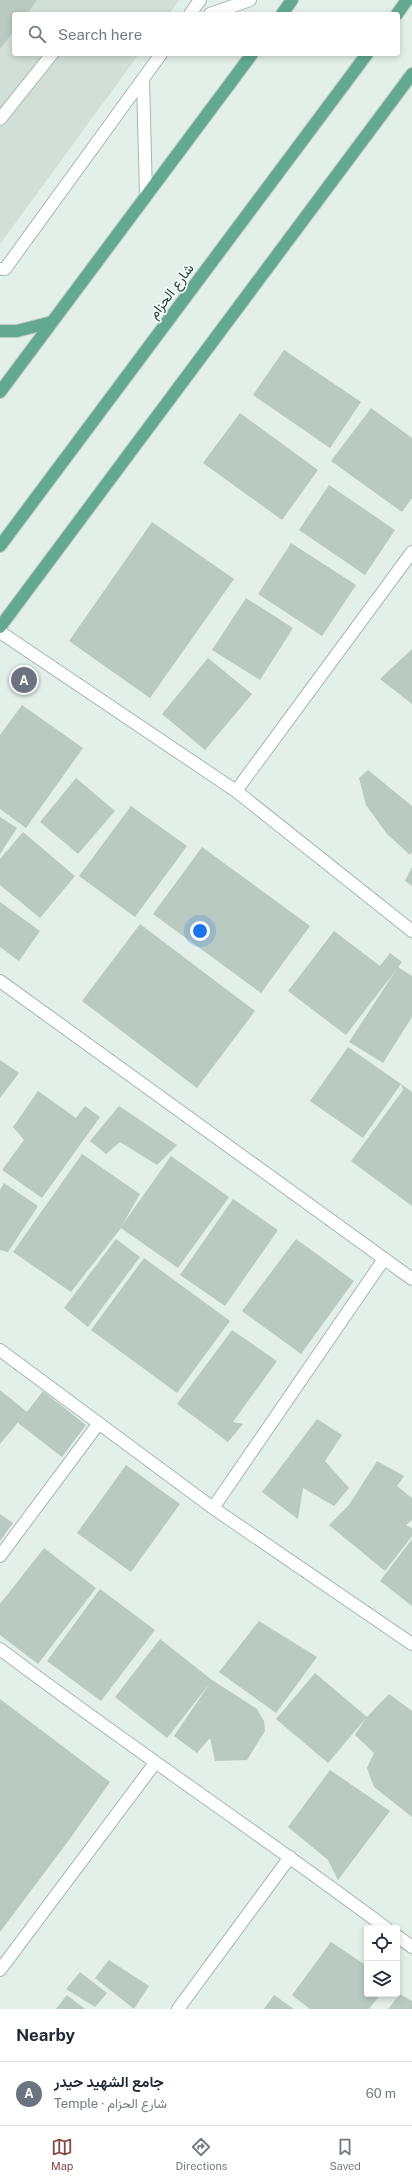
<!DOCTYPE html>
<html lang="en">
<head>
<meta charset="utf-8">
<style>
  body { margin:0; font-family:"Public Sans",Vazirmatn,sans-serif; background:#f2f2f3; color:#1f2937 }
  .controls { position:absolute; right:12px; bottom:12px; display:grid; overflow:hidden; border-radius:4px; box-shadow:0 2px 6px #0003 }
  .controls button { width:36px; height:36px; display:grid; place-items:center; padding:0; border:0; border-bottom:1px solid #e0e1e3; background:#fff; color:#1f2937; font:20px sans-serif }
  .you { position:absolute; left:200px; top:931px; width:14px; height:14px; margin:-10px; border:3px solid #fff; border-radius:50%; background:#1a73e8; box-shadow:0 0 0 6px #1a73e833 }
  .badge { display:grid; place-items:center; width:26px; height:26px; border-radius:50%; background:#844843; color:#fff; font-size:13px; font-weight:700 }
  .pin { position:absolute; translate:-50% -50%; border:2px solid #fff; box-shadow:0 1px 4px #0006 }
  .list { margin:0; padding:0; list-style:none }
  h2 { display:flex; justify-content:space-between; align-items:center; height:52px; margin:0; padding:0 16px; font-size:17px }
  h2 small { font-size:13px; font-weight:400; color:#747a83 }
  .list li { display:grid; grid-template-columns:26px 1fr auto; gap:12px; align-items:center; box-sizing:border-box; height:64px; padding:0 16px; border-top:1px solid #e0e1e3 }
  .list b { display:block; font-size:15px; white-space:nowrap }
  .list p { margin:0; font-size:13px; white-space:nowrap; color:#747a83 }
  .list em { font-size:13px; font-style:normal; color:#747a83 }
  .icon { flex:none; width:22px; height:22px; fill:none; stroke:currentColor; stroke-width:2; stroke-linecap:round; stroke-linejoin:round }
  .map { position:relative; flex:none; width:412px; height:2009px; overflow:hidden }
  .search { position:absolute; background:#fff; box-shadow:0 2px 6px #0003; left:12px; right:12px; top:12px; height:44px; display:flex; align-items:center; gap:10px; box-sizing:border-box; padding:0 14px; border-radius:4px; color:#747a83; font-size:15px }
  .sheet { height:116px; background:#fff }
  nav { display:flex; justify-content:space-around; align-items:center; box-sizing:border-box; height:56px; border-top:1px solid #e0e1e3; background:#fff; font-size:11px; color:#747a83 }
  nav a { display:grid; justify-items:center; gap:2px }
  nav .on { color:#844843 }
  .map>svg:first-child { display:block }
  .built { fill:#d1dfd7 }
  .building { fill:#b8cac1 }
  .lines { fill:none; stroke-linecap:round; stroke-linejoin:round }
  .minor-casing { stroke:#a5b8b0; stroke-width:14 }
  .major-casing { stroke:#c1cac7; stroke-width:14 }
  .minor { stroke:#fff; stroke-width:12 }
  .major { stroke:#63a991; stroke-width:12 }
  .labels { text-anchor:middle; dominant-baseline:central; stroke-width:3.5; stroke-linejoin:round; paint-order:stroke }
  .street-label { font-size:14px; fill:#204336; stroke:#f4faf7 }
</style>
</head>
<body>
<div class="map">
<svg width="412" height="2009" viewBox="0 0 412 2009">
  <rect width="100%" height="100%" fill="#e3efe9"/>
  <!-- built -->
  <path class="built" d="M0,0H179L169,14H14V54H139L0,244Z"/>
  <!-- building -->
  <path class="building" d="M0,0H37L27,14H14V31L0,49Z
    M284,350L361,402L330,448L253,395Z
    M371,408L412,438V498L402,512L331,461Z
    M240,413L318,470L282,520L203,463Z
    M329,485L395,530L365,575L299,530Z
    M152,522L234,579L150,698L69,641Z
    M291,543L356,585L322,636L258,594Z
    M246,598L293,628L260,680L212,650Z
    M412,649V704L380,679Z
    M208,658L252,694L205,750L162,714Z
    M22,705L83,748L26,828L0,809V735Z
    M368,770L412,806V852L410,855L387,834L366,805L359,778Z
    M76,778L115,811L78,854L40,822Z
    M131,806L187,846L135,917L79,876Z
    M0,817L17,828L0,854Z
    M23,832L75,876L40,918L0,885V859Z
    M202,847L310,926L261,993L153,914Z
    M412,867V886L405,881Z
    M0,902L40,931L19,961L0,947Z
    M140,924L255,1011L197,1088L82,1001Z
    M334,931L380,966L390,953L402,962L398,967L412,976V1017L383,1063L349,1042L396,970L346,1035L288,991Z
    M348,1047L401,1084L412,1092V1206L351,1161L403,1090L401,1084L363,1138L310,1101Z
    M0,1060L19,1073L0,1098Z
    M38,1091L76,1118L85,1106L100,1117L42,1198L2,1170L24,1140L13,1127Z
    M119,1106L177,1145L157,1165L120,1142L106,1154L90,1141Z
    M82,1154L140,1194L121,1227L171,1156L229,1197L178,1268L121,1228L71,1292L13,1252Z
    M4,1183L38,1206L8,1252L0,1250V1190Z
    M233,1199L278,1230L225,1306L180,1275Z
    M116,1239L140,1257L88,1327L64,1308Z
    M296,1239L354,1281L301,1354L242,1311Z
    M144,1258L230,1321L177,1393L91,1330Z
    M232,1330L277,1361L233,1422L243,1424L228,1442L177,1404Z
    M0,1390L27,1412L43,1391L86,1425L62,1457L18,1423L25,1414L0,1444Z
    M317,1419L342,1435L325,1461L349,1488L334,1506L303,1488L298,1519L262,1492Z
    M377,1461L404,1476L397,1486L412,1498V1520L406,1525L412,1528V1536L385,1571L329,1525L349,1505Z
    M126,1465L180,1504L131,1572L77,1533Z
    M0,1514L13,1523L0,1541Z
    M412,1539V1606L380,1581Z
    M44,1548L96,1588L38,1664L0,1635V1604Z
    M100,1589L155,1630L101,1701L47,1661Z
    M259,1621L317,1657L276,1713L219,1672Z
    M160,1639L212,1680L257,1709L264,1721L265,1731L247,1760L215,1761L210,1738L197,1753L174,1736L210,1683L167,1738L115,1697Z
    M315,1673L367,1717L389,1694L412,1711V1817L374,1787L367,1768L374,1753L355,1735L366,1718L328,1763L276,1719Z
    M0,1699L110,1782L69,1840L0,1932Z
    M330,1770L390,1811L338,1880L328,1860L288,1827Z
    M331,1942L367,1966V1994H381L369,2009H310L292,1995Z
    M109,1960L149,1986L134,2009L95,1978Z
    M80,1972L107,1993L95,2007L66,1989Z
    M400,1994L412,2001V2009H388Z
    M67,1995L85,2009H56Z
    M274,1995L294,2009H264Z"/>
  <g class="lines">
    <defs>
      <path id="minor" d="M190,14L200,0
        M210,14L250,0
        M143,80L146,195
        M0,119L52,54
        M0,269H5L161,54
        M0,632L236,791L412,931
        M236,791L412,552
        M0,981L412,1279
        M0,1350L213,1508L412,1644
        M213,1508L384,1259
        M0,1556L99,1423
        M0,1649C127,1745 259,1833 386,1928
        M397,1936L412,1947
        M0,1970L155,1763
        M178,2009L290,1857"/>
      <path id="major" d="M282,14L292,0
        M397,14L407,0
        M0,331H17L52,322
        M0,392L252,54
        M0,546L367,54
        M0,627L412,74"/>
    </defs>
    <!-- minor casing -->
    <use href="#minor" class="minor-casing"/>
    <!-- major casing -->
    <use href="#major" class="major-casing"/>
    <!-- minor -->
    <use href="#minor" class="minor"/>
    <!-- major -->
    <use href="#major" class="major"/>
  </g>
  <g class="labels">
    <!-- street labels -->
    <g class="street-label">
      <text transform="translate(171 291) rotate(-53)">شارع الحزام</text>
    </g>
  </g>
</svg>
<div class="controls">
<button><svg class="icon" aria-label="locate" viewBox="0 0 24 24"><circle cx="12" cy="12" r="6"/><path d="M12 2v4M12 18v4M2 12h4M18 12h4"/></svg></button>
<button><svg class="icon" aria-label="layers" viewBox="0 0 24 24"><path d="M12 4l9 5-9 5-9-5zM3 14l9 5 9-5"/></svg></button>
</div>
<div class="you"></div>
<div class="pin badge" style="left:24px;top:680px;background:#6b7280">A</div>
<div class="search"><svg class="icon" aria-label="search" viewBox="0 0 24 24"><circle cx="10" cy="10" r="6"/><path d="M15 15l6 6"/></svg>Search here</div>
</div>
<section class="sheet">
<h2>Nearby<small></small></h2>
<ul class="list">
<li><span class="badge" style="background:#6b7280">A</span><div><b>جامع الشهيد حيدر</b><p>Temple · شارع الحزام</p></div><em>60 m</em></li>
</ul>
</section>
<nav>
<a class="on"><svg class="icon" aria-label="map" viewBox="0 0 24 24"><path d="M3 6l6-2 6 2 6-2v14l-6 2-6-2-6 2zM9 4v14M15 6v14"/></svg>Map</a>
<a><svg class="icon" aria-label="directions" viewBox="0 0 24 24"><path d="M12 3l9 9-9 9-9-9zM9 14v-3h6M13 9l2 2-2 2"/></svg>Directions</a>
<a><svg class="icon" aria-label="saved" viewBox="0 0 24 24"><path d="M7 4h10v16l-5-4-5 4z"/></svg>Saved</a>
</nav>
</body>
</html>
